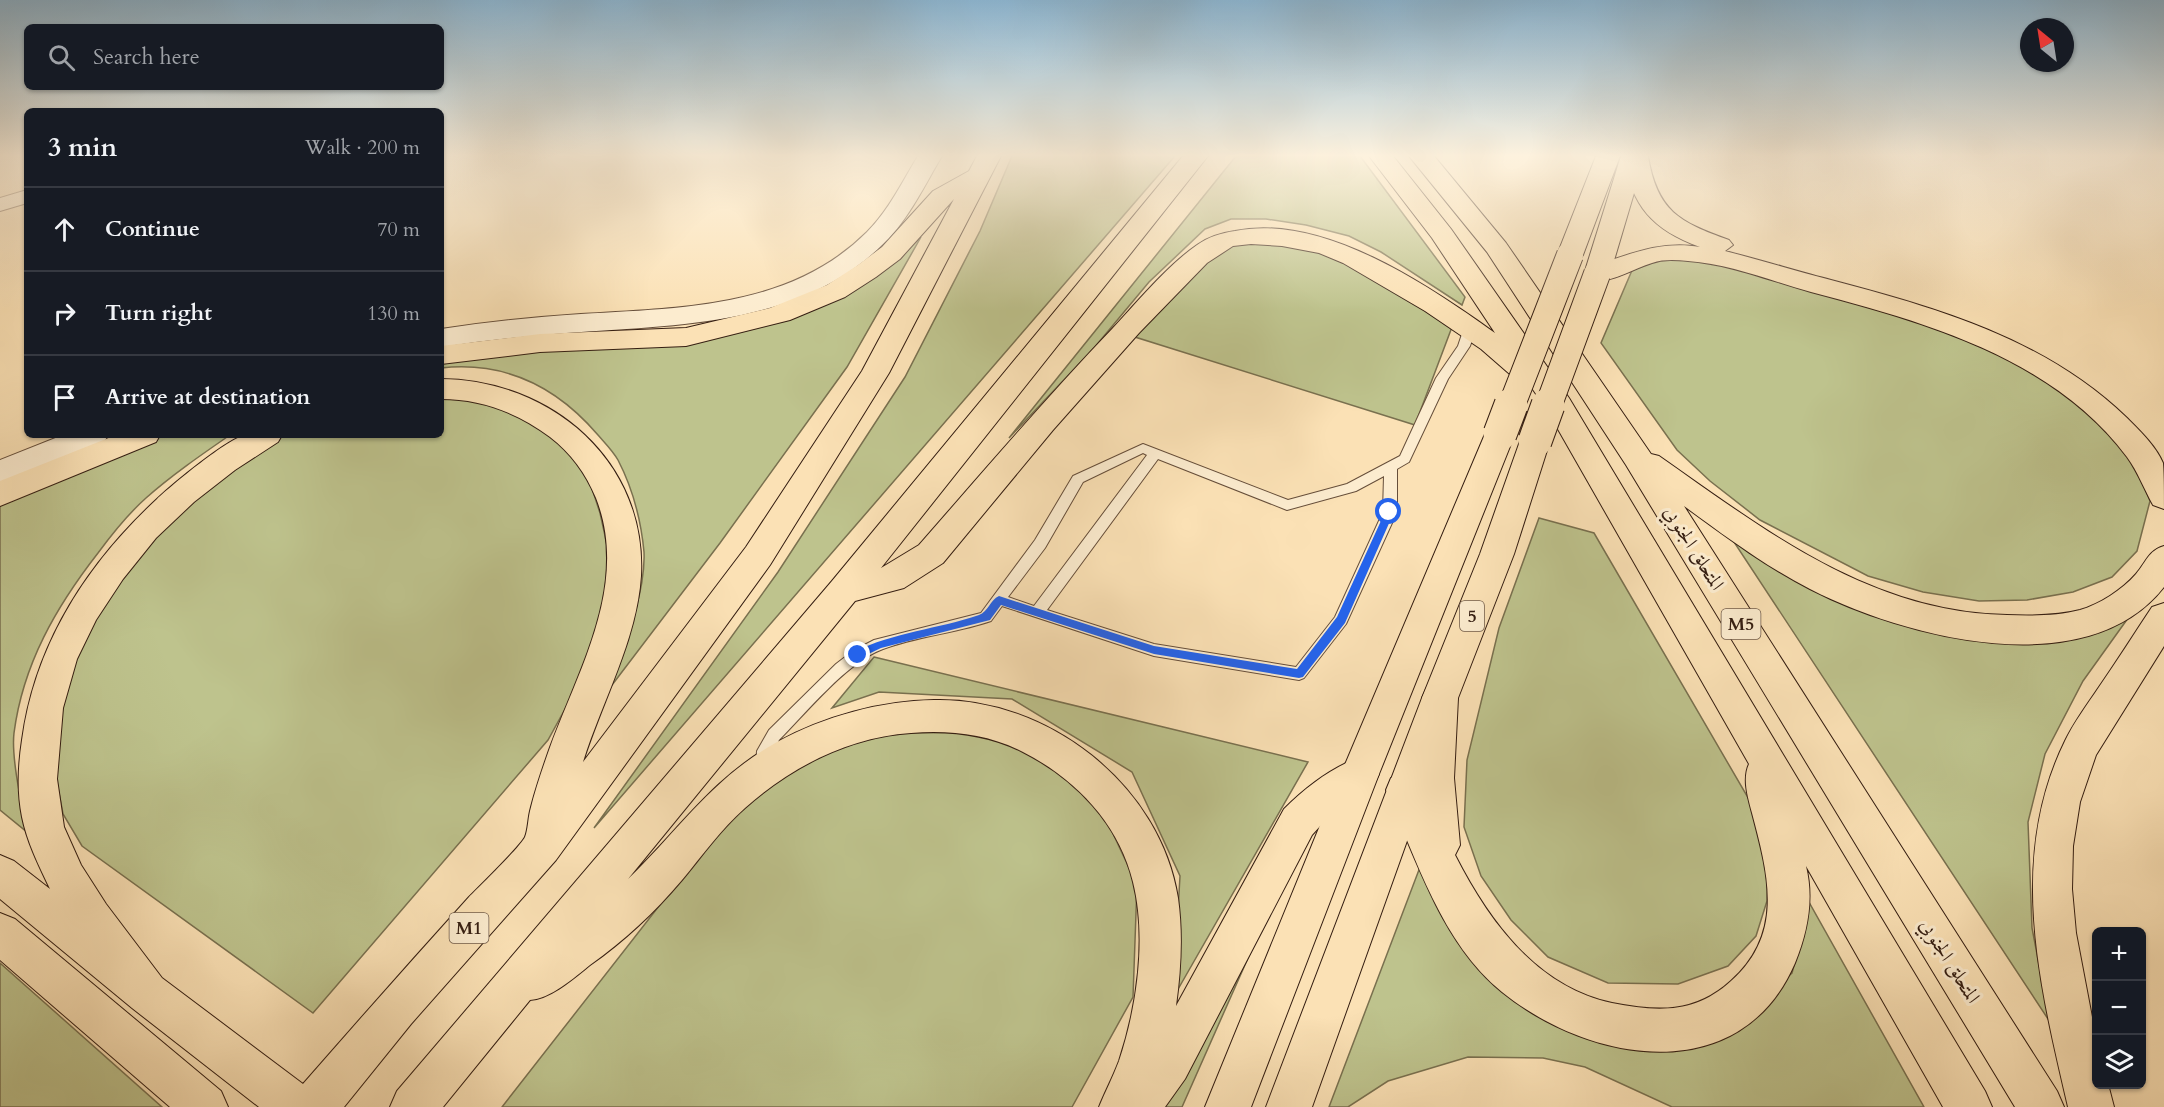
<!DOCTYPE html>
<html lang="en">
<head>
<meta charset="utf-8">
<style>
  body { margin:0; font-family:Cardo,Amiri,serif; background:#20242c; color:#f1f3f6 }
  .controls { position:absolute; right:18px; bottom:18px; display:grid; overflow:hidden; border-radius:9px; box-shadow:0 2px 4px #0004 }
  .controls button { width:54px; height:54px; display:grid; place-items:center; padding:0; border:0; border-bottom:2px solid #363941; background:#171b24; color:#f1f3f6; font:30px sans-serif }
  .compass { position:absolute; left:2020px; top:18px; width:54px; height:54px; border-radius:50%; background:#171b24; box-shadow:0 2px 4px #0004; rotate:330deg }
  .stop { position:absolute; width:18px; height:18px; margin:-14px; border:4px solid #2563eb; border-radius:50%; background:#fff }
  .stop.end { background:#2563eb; border-color:#fff; box-shadow:0 2px 6px #0008 }
  .list { margin:0; padding:0; list-style:none }
  h2 { display:flex; justify-content:space-between; align-items:center; height:78px; margin:0; padding:0 24px; font-size:26px }
  h2 small { font-size:20px; font-weight:400; color:#9ea1a6 }
  .list li { display:grid; grid-template-columns:39px 1fr auto; gap:18px; align-items:center; box-sizing:border-box; height:84px; padding:0 24px; border-top:2px solid #363941 }
  .list b { display:block; font-size:22px; white-space:nowrap }
  .list em { font-size:20px; font-style:normal; color:#9ea1a6 }
  .icon { flex:none; width:33px; height:33px; fill:none; stroke:currentColor; stroke-width:2; stroke-linecap:round; stroke-linejoin:round }
  .map { position:relative; flex:none; width:2164px; height:1107px; overflow:hidden }
  .search { position:absolute; background:#171b24; box-shadow:0 2px 4px #0004; left:24px; top:24px; width:420px; height:66px; display:flex; align-items:center; gap:15px; box-sizing:border-box; padding:0 21px; border-radius:9px; color:#9ea1a6; font-size:22px }
  .panel { position:absolute; background:#171b24; box-shadow:0 2px 4px #0004; left:24px; top:108px; width:420px; height:330px; border-radius:9px }
  .map>svg:first-child { display:block }
  .green { fill:#bec38d; stroke:#79704f; stroke-width:1.5 }
  .lines { fill:none; stroke-linecap:round; stroke-linejoin:round }
  .service-casing { stroke:#664e3a; stroke-width:2 }
  .minor-casing { stroke:#664e3a; stroke-width:2 }
  .tertiary-casing { stroke:#664e3a; stroke-width:2 }
  .primary-casing { stroke:#341d11; stroke-width:2 }
  .trunk-casing { stroke:#341d11; stroke-width:2 }
  .service { fill:#fceccf; fill-rule:evenodd }
  .minor { fill:#fceccf; fill-rule:evenodd }
  .tertiary { fill:#fceccf; fill-rule:evenodd }
  .primary { fill:#fbe1b5; fill-rule:evenodd }
  .trunk { fill:#fbe1b5; fill-rule:evenodd }
  .primary-bridge-far1-casing { stroke:#341d11; stroke-width:28; stroke-linecap:butt }
  .primary-bridge-casing { stroke:#341d11; stroke-width:35; stroke-linecap:butt }
  .primary-bridge-far1 { stroke:#fbe1b5; stroke-width:26 }
  .primary-bridge { stroke:#fbe1b5; stroke-width:33 }
  .route { fill:#2563eb }
  .labels { text-anchor:middle; dominant-baseline:central; stroke-width:6; stroke-linejoin:round; paint-order:stroke }
  .shield { fill:#fceccf; stroke:#705b4a; stroke-width:1.5 }
  .shield-label { font-size:18px; font-weight:bold; fill:#341d11 }
  .street-label { font-size:20px; fill:#341d11; stroke:#fceccf }
</style>
</head>
<body>
<div class="map">
<svg width="2164" height="1107" viewBox="0 0 2164 1107">
  <rect width="100%" height="100%" fill="#fbe1b5"/>
  <filter id="stains"><feTurbulence type="fractalNoise" baseFrequency=".00333" numOctaves="4"/><feColorMatrix values="0 0 0 0 .2 0 0 0 0 .09 0 0 0 0 .02 0 0 0 .5 -.17"/></filter>
  <radialGradient id="worn" r=".72"><stop offset=".6" stop-color="#630" stop-opacity="0"/><stop offset="1" stop-color="#630" stop-opacity=".3"/></radialGradient>
  <!-- green -->
  <path class="green" d="M1012,156H1175L594,828L778,572L905,377L980,231Z
    M1236,156H1360L1465,297L1462,305L1381,252L1349,236L1306,225L1266,219H1231L1205,229L1149,282L1094,348L1009,438Z
    M921,237L847,367L720,543L609,689C623,650 646,593 644,552C641,520 633,489 618,460C613,451 605,443 598,435C557,387 505,361 441,368V355L765,323L895,262Z
    M1243,237L1335,252L1452,327L1415,425L1135,337C1166,300 1198,259 1243,237Z
    M1721,258L2037,361L2133,458L2150,501L2137,551L2112,577L2073,592L2027,600L1979,601L1923,592L1868,576L1760,520L1710,481L1677,450L1601,343L1636,261Z
    M441,389L523,409L586,470L600,513L611,563L604,613L576,689L548,740L313,1013L82,846L63,814L56,777L66,672L141,540L271,435H441Z
    M143,435H230C201,455 172,475 146,498C128,514 112,534 98,553C56,607 23,664 14,733C11,758 22,806 27,832L0,810V496Z
    M1713,510L1863,596L2043,629L2141,600L2083,681L2045,754L2028,822L2032,928L2050,1022Z
    M1539,518L1594,533L1768,832L1767,901L1756,936L1728,966L1678,984L1608,983L1548,957L1511,920L1481,876L1464,827L1467,760L1499,628Z
    M874,657L1308,762L1173,998L1180,876L1132,772L1012,699L879,692L832,708Z
    M880,727L999,728L1094,793L1137,885L1133,997L1072,1107H502L759,778Z
    M1428,846L1445,889L1600,1022L1755,1005L1792,973L1810,904L1924,1107H1672L1585,1067L1543,1058L1468,1057L1388,1081L1348,1107H1329Z
    M1256,940L1182,1107H1151Z
    M0,963L162,1107H0Z"/>
  <g class="lines">
    <defs>
      <path id="service" d="M1470,324L1476,328L1470,346L1448,379L1409,462L1397,469V512L1346,624L1304,678L1299,680L1154,656L1002,606L991,621C956,633 918,636 883,649C847,662 807,712 779,740L773,752L769,771L764,773L759,771L756,766L757,751L769,730L836,664L853,651L874,640L981,613L1035,540L1073,476L1143,444L1288,500L1347,484L1400,456L1436,378L1458,346L1464,328ZM1143,453L1147,455L1034,606L1008,597L1045,548L1083,482ZM1158,459L1287,510L1356,491L1384,476L1383,512L1335,617L1296,667L1154,644L1047,610Z"/>
      <path id="minor" d="M27,190V203L0,211V198Z"/>
      <path id="tertiary" d="M918,156H942C924,186 909,219 884,243C804,323 687,325 581,332C534,335 488,340 441,347V329C488,322 534,317 581,314C682,308 791,308 867,232C889,210 902,182 918,156Z
        M63,435H108L104,442L0,483V460Z"/>
      <path id="primary" d="M1596,156H1620L1583,255L1579,261L1570,263L1561,261L1557,255Z
        M1621,156H1645L1610,274L1606,280L1597,282L1588,280L1584,274Z
        M1500,423L1511,427L1515,434L1379,774L1251,1107H1205L1341,774L1485,434L1489,427Z
        M1535,430L1546,433L1550,441L1514,554L1458,698L1312,1107H1266L1422,698L1480,554L1520,441L1524,433Z"/>
      <path id="trunk" d="M977,156H1001L889,373L770,565L556,860L411,1024L344,1107H259L132,1008L0,899V855L14,861L50,889C39,866 27,842 22,817C17,792 18,766 22,740C35,644 87,564 157,499C172,485 228,438 246,435C257,433 271,435 282,435L278,442L235,470L194,502L156,538L123,579L96,620L77,659L63,708L57,779L64,827L81,865L106,904L162,978L303,1084C358,1021 413,959 469,897C479,887 521,846 525,837C528,830 528,819 530,811C535,790 542,770 549,750C578,670 630,585 596,498C586,474 571,453 550,437C518,413 481,399 441,399V379C551,380 647,461 641,576C637,640 602,701 583,762L746,547L862,371L954,199L900,259L876,277L845,297L790,320L686,346L540,352L441,364V346L540,334L686,328L770,308L827,285L858,265L882,247L933,191L969,171Z
        M1183,156H1208L881,568L919,545C983,472 1046,398 1113,328C1137,302 1168,265 1197,245C1208,237 1221,233 1235,231C1322,213 1428,285 1495,333L1432,238L1369,156H1393L1451,229L1569,398L1985,1091L1992,1107H1943L1806,866C1814,899 1808,931 1795,963C1741,1089 1591,1064 1502,992C1442,944 1416,858 1386,790L1391,778L1405,773L1416,777L1422,698L1427,687L1440,683L1453,687L1458,698L1454,778L1460,845L1455,855C1488,920 1536,987 1612,1003C1657,1012 1695,1014 1731,981C1785,933 1768,874 1752,813C1748,798 1742,779 1749,764L1547,410L1525,378L1512,376L1481,349L1425,311L1343,263L1319,253L1282,246L1251,244L1233,246L1207,263L1139,333L1053,430L943,563L904,588L855,601L628,879C679,830 712,778 777,742C825,716 880,701 934,700C1046,697 1160,784 1178,898C1183,934 1181,970 1176,1006L1284,809C1306,787 1331,768 1360,757L1373,762L1379,774L1373,786L1331,814L1312,835L1185,1079L1165,1107H1099C1105,1092 1113,1077 1119,1061C1137,1007 1147,938 1133,882C1119,824 1076,779 1023,752C988,734 950,730 911,733C849,737 791,767 745,808C721,829 702,856 682,880C655,912 624,941 590,965C574,978 550,999 530,1000L443,1107H390L397,1091L832,581Z
        M1409,156H1434L1506,243L1651,454L1659,456C1766,531 1871,613 2007,615C2031,616 2057,616 2080,610C2100,604 2122,590 2136,574C2147,561 2148,551 2164,546V587C2087,686 1903,637 1810,589C1765,566 1725,536 1684,506L2057,1091L2064,1107H2015L1626,465L1487,252Z
        M1624,156H1648C1657,211 1679,222 1729,240L1733,245L1725,251C1761,260 1796,271 1831,280C1937,308 2045,339 2126,417C2139,430 2156,446 2163,463C2164,475 2164,496 2164,509L2153,505C2144,489 2138,472 2127,457C2053,358 1925,322 1811,292C1771,281 1730,264 1688,261C1676,260 1664,259 1652,263C1632,269 1609,285 1588,280L1584,274L1588,268C1626,256 1658,240 1700,247C1653,230 1631,206 1624,156Z
        M116,435H160L156,442L0,506V481Z
        M2164,603V646L2096,755L2080,802L2073,846L2072,889L2076,933L2096,1038V1084H2108L2114,1107H2068C2040,986 2007,859 2065,741C2074,722 2087,705 2099,687C2117,661 2134,634 2152,607Z
        M0,913L15,919L221,1091L228,1107H170L0,960Z"/>
    </defs>
    <!-- service casing -->
    <use href="#service" class="service-casing"/>
    <!-- minor casing -->
    <use href="#minor" class="minor-casing"/>
    <!-- tertiary casing -->
    <use href="#tertiary" class="tertiary-casing"/>
    <!-- primary casing -->
    <use href="#primary" class="primary-casing"/>
    <!-- trunk casing -->
    <use href="#trunk" class="trunk-casing"/>
    <!-- service -->
    <use href="#service" class="service"/>
    <!-- minor -->
    <use href="#minor" class="minor"/>
    <!-- tertiary -->
    <use href="#tertiary" class="tertiary"/>
    <!-- primary -->
    <use href="#primary" class="primary"/>
    <!-- trunk -->
    <use href="#trunk" class="trunk"/>
    <defs>
      <path id="primary-bridge-far1" d="M1511,407L1570,255
        M1548,407L1597,274"/>
      <path id="primary-bridge" d="M1500,434L1511,405
        M1535,441L1548,405"/>
    </defs>
    <!-- primary-bridge-far1 casing -->
    <use href="#primary-bridge-far1" class="primary-bridge-far1-casing"/>
    <!-- primary-bridge casing -->
    <use href="#primary-bridge" class="primary-bridge-casing"/>
    <!-- primary-bridge-far1 -->
    <use href="#primary-bridge-far1" class="primary-bridge-far1"/>
    <!-- primary-bridge -->
    <use href="#primary-bridge" class="primary-bridge"/>
  </g>
  <!-- sky -->
  <linearGradient id="sky" x2="0" y2="1"><stop stop-color="#8cb7d4"/><stop offset="0.5" stop-color="#fdf2de"/><stop offset="1" stop-color="#fdf2de" stop-opacity="0"/></linearGradient>
  <rect width="2164" height="311" fill="url(#sky)"/>
  <!-- route -->
  <path class="route" d="M1389,508L1394,512L1345,623L1303,677L1299,678L1154,654L1001,605L990,620L881,648L858,659L853,655L854,652C894,632 938,629 979,615C988,612 990,600 999,596L1154,646L1297,669L1337,617L1385,512Z"/>
  <g class="labels">
    <!-- shield labels -->
    <g class="shield">
      <rect x="1460" y="601" width="24" height="30" rx="4.5"/>
      <rect x="1721.5" y="609" width="39" height="30" rx="4.5"/>
      <rect x="449.5" y="913" width="39" height="30" rx="4.5"/>
    </g>
    <g class="shield-label">
      <text x="1472" y="616">5</text>
      <text x="1741" y="624">M5</text>
      <text x="469" y="928">M1</text>
    </g>
    <!-- street labels -->
    <g class="street-label">
      <text transform="translate(1694 548) rotate(58)">المتحلق الجنوبي</text>
      <text transform="translate(1950 961) rotate(58)">المتحلق الجنوبي</text>
    </g>
  </g>
  <rect width="100%" height="100%" filter="url(#stains)"/>
  <rect width="100%" height="100%" fill="url(#worn)"/>
</svg>
<div class="controls">
<button>+</button>
<button>−</button>
<button><svg class="icon" aria-label="layers" viewBox="0 0 24 24"><path d="M12 4l9 5-9 5-9-5zM3 14l9 5 9-5"/></svg></button>
</div>
<svg class="compass" viewBox="-18 -18 36 36"><path d="M0-13l5 13h-10z" fill="#e53935"/><path d="M0 13l5-13h-10z" fill="#9ea1a6"/></svg>
<div class="stop" style="left:1389px;top:512px"></div>
<div class="stop end" style="left:858px;top:655px"></div>
<div class="search"><svg class="icon" aria-label="search" viewBox="0 0 24 24"><circle cx="10" cy="10" r="6"/><path d="M15 15l6 6"/></svg>Search here</div>
<section class="panel">
<h2>3 min<small>Walk · 200 m</small></h2>
<ul class="list">
<li><svg class="icon" aria-label="ahead" viewBox="0 0 24 24"><path d="M12 20V5M6 11l6-6 6 6"/></svg><div><b>Continue</b></div><em>70 m</em></li>
<li><svg class="icon" aria-label="right" viewBox="0 0 24 24"><path d="M7 20v-9h11M14 6l5 5-5 5"/></svg><div><b>Turn right</b></div><em>130 m</em></li>
<li><svg class="icon" aria-label="arrive" viewBox="0 0 24 24"><path d="M6 21V4h12l-3 4 3 4H6"/></svg><div><b>Arrive at destination</b></div></li>
</ul>
</section>
</div>
</body>
</html>
